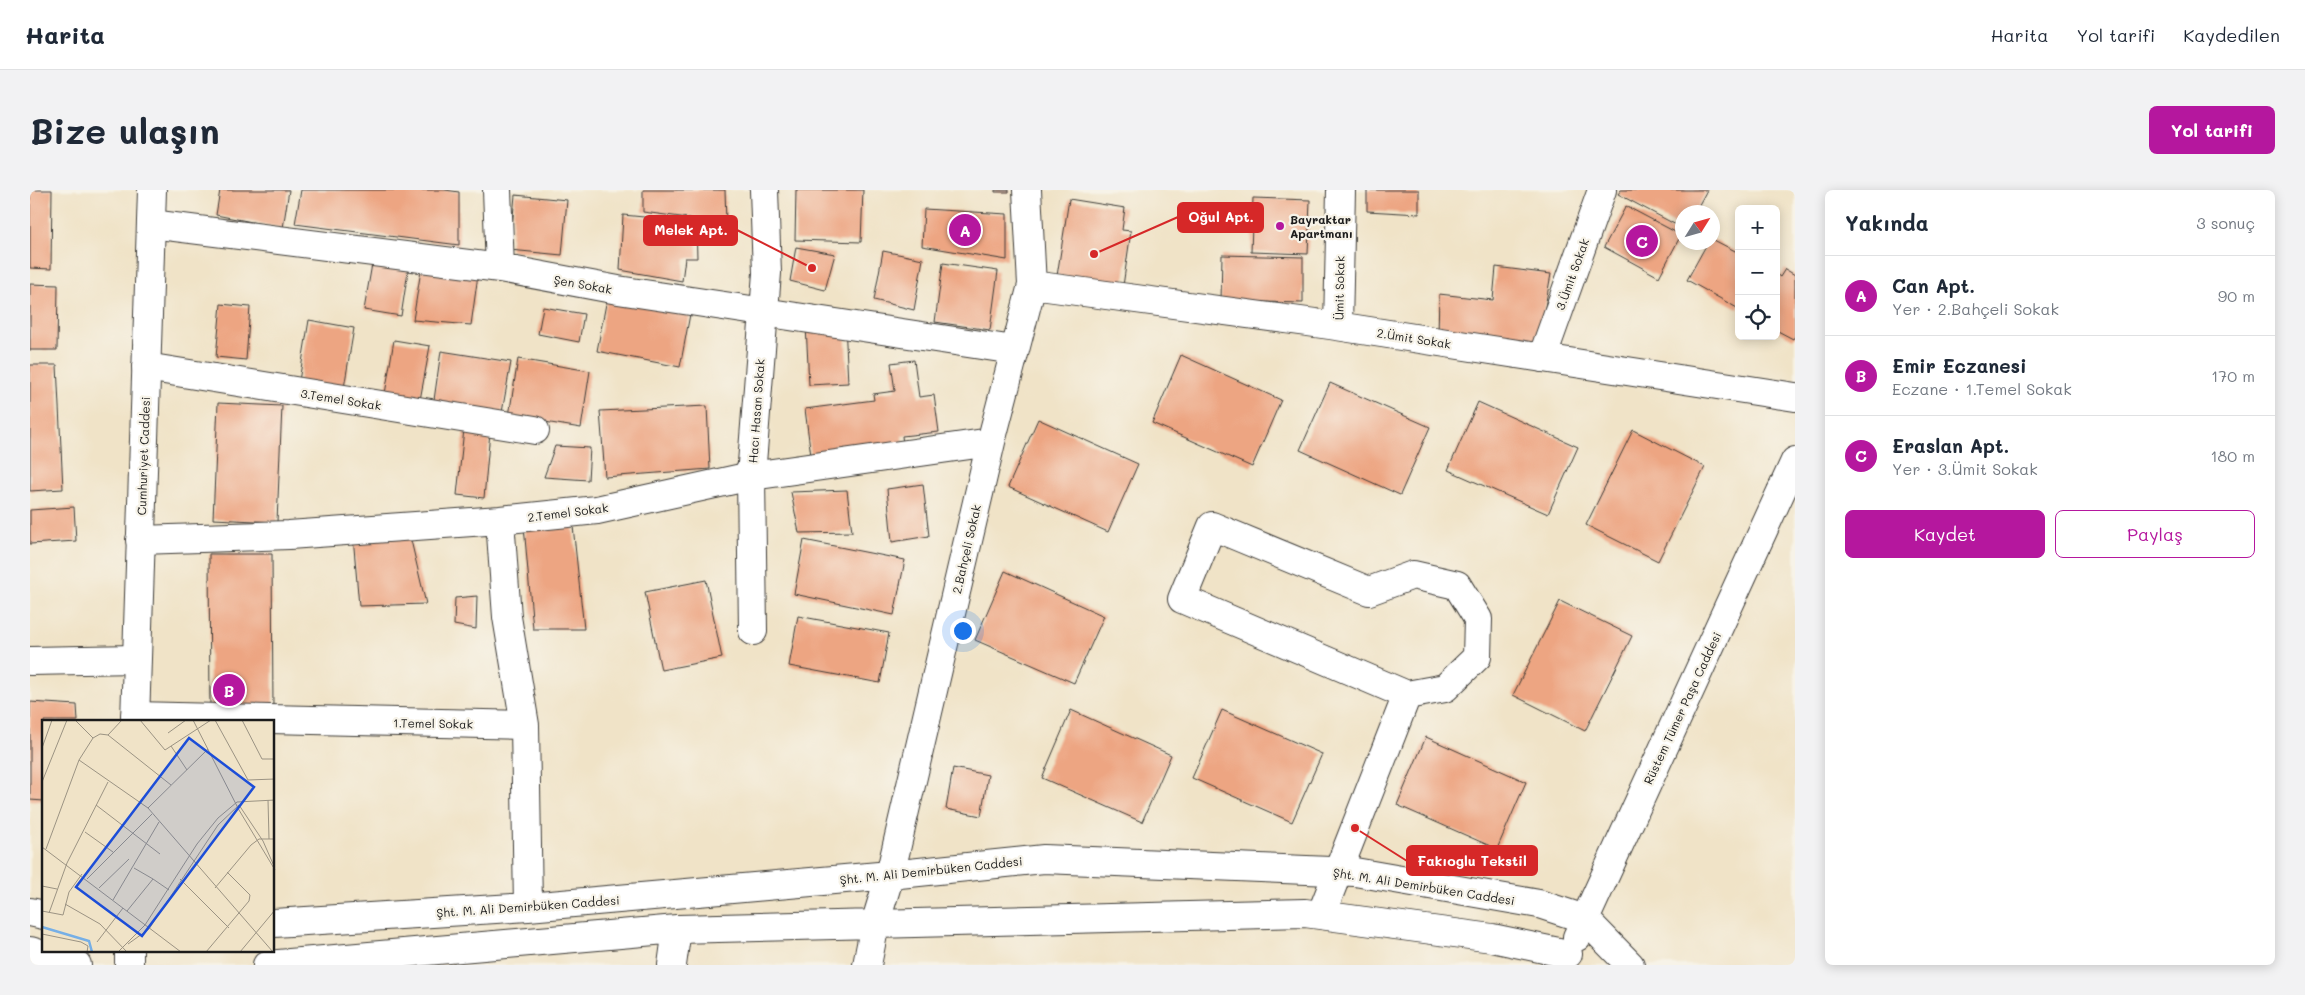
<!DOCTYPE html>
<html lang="tr">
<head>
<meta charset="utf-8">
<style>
  body { margin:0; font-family:Mali,sans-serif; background:#f2f2f3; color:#1f2937 }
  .controls { position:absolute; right:15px; top:15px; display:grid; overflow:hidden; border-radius:8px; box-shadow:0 2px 12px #0003 }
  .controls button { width:45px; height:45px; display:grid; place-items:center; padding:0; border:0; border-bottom:1px solid #e0e1e3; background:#fff; color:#1f2937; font:25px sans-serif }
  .compass { position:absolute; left:1645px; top:15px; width:45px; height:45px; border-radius:50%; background:#fff; box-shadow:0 2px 12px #0003; rotate:53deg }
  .you { position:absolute; left:932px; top:440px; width:18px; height:18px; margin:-12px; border:4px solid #fff; border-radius:50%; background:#1a73e8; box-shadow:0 0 0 8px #1a73e833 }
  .badge { display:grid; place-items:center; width:32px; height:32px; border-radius:50%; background:#b5179e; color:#fff; font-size:16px; font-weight:700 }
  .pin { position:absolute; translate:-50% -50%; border:2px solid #fff; box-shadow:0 1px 5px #0006 }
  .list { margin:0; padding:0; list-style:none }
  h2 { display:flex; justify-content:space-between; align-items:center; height:65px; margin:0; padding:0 20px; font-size:21px }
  h2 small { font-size:16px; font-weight:400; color:#747a83 }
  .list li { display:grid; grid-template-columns:32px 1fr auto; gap:15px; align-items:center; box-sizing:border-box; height:80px; padding:0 20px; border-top:1px solid #e0e1e3 }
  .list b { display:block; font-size:19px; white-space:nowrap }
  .list p { margin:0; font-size:16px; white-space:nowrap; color:#747a83 }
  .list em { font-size:16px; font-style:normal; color:#747a83 }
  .actions { display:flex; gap:10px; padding:15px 20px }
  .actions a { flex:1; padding:11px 0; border:1px solid #b5179e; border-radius:8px; text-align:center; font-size:18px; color:#b5179e }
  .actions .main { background:#b5179e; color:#fff }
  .icon { flex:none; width:28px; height:28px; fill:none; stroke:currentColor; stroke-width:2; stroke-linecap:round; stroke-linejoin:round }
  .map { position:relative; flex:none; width:1765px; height:775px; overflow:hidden; border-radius:8px }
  header { display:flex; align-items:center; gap:30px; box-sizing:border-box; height:70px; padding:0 25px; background:#fff; border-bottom:1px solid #e0e1e3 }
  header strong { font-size:24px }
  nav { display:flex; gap:28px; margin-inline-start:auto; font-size:18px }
  .intro { display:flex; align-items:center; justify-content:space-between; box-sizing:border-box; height:120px; padding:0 30px }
  h1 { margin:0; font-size:35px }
  .button { padding:12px 22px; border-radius:8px; background:#b5179e; color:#fff; font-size:18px; font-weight:700 }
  main { display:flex; gap:30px; padding:0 30px }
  aside { flex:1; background:#fff; border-radius:8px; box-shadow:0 2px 12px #0003 }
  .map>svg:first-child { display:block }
  .building { fill:#eda582 }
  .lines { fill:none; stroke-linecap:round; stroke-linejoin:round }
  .minor-casing { stroke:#3c3a36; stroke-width:30 }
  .major-casing { stroke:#3c3a36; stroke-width:30 }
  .minor { stroke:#fff; stroke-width:28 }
  .major { stroke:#fff; stroke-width:28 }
  .poi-dot { fill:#b5179e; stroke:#f7f3e8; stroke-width:2 }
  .labels { text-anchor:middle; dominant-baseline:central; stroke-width:4.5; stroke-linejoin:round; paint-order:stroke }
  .poi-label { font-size:12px; font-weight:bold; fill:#1c1c1c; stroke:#f7f3e8; text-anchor:start }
  .street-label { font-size:12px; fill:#1c1c1c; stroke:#f7f3e8 }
  .inset-river { fill:none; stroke:#76afe6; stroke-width:2.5 }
  .inset-road { fill:none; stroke:#9b9383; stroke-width:1 }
  .view { fill:#1d4ed8; fill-opacity:0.15; stroke:#1d4ed8; stroke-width:2.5 }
  .inset-edge { fill:none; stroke:#1c1c1c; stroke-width:2.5 }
  .leader { fill:none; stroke:#d62828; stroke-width:2 }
  .callout-dot { fill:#d62828; stroke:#f7f3e8; stroke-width:2 }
  .callout { fill:#d62828; stroke:#d62828; stroke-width:2 }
  .callout-label { font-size:14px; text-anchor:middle; font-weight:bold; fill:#fff }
</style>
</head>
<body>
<header>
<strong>Harita</strong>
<nav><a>Harita</a><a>Yol tarifi</a><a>Kaydedilen</a></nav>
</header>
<div class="intro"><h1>Bize ulaşın</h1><a class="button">Yol tarifi</a></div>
<main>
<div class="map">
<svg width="1765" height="775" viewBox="0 0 1765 775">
  <rect width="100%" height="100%" fill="#f7f3e8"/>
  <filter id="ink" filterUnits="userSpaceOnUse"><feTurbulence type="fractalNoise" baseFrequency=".02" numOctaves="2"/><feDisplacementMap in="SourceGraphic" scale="10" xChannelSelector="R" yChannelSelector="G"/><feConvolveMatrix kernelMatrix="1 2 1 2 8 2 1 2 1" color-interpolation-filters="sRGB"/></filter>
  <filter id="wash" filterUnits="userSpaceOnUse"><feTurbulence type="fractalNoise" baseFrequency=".0096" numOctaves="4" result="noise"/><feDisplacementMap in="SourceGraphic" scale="20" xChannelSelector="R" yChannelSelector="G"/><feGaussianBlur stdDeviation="1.12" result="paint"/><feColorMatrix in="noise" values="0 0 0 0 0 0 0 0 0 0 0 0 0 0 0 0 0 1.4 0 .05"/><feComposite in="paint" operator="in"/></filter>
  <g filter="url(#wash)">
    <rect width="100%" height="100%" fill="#f0e3c7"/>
    <g id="blocks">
      <!-- building -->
      <path class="building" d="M0,0H22L21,79L0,78Z
        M190,0H259L253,38L186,25Z
        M271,0H415L429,2V55L265,34Z
        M613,0H695L696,33L613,22Z
        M766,0H833L831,52L765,50Z
        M965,0H979V2H965Z
        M1337,0H1389V24L1337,21Z
        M1591,0H1677L1665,22H1652V38L1588,4Z
        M485,5L537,10L532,65L480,60Z
        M1223,8L1280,10L1278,64L1221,62Z
        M1039,9L1095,18L1092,40L1101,41L1093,96L1027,86Z
        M1596,16L1651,45L1629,87L1574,57Z
        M894,19L977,24V70L892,56Z
        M593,25L666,32L667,68H655L652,91L590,80Z
        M1682,49L1709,63V119L1657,90L1678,52H1682Z
        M766,57L805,64L795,100L760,91Z
        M853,61L893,69L884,120L844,110Z
        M1192,65L1273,67V113L1191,111Z
        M913,73L968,81L960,140L905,132Z
        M342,74L378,81L371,126L334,120Z
        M1466,77L1521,84L1507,161L1408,145L1409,104L1463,110Z
        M1755,79L1765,85V146L1763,149L1746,140V84L1750,87Z
        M391,80L448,85L441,135L383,130Z
        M0,94L28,95L27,160H0Z
        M578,103L661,119L650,177L567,161Z
        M191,114L220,117L216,170L186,167Z
        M513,117L554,124L549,152L508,144Z
        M279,130L324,138L314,198L269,191Z
        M815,134L818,193L779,195L776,135Z
        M364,150L400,156L390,210L355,204Z
        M411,161L481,172L471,228L403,217Z
        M1151,165L1251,210L1222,277L1122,233Z
        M488,169L560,181L551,238L479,226Z
        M884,170L889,207L904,205L909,242L872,246L873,254L781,266L775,219L844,210L843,204L865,201L861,173Z
        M0,175H27L33,299L0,301Z
        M1300,193L1400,237L1370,305L1270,260Z
        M1448,212L1548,257L1518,324L1418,280Z
        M188,213L252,216L247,332L183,329Z
        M677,216L680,279L575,287L570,221Z
        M1008,229L1108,274L1078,342L978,297Z
        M434,239L460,242L454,308L427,305Z
        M1603,240L1675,277L1628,371L1556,335Z
        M525,256L560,258L558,290L514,287Z
        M893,294L899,346L862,352L857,299Z
        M817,300L822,342L769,343L761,302Z
        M44,317L46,351L0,354V320Z
        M494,336H543L554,439H503Z
        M323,346H380L396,414L329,416Z
        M774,350L875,370L864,425L764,404Z
        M179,364H242L243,520H180Z
        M975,381L1074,426L1044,493L945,450Z
        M676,390L692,468L631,480L615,402Z
        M447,406L446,439L424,435L425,408Z
        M1530,411L1602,446L1555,541L1483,505Z
        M768,426L859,443L850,493L759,476Z
        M0,512L47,515L48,531H14V611L0,610Z
        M1041,520L1141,565L1112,632L1012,588Z
        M1192,520L1292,564L1262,632L1162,588Z
        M1396,547L1496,592L1467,659L1367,615Z
        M923,578L958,585L951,626L916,619Z"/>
    </g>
  </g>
  <g filter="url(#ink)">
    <use href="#blocks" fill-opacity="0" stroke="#3c3a36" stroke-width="1"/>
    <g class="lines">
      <defs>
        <path id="minor" d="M467,0L470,78
          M121,34L470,78L588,100L984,160
          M1002,95L1300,135L1765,207
          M1308,136L1311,0
          M1512,168L1572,0
          M116,177L505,240
          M110,350L259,345L470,330L567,320L721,286L961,252
          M723,441L721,286L737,83L734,0
          M0,471L106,469
          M105,526L495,535L477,427L470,330
          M495,535L498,717
          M0,722L14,725
          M1291,725L1377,505L1415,498L1447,467L1448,429L1427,395L1383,385L1339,401L1182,336L1152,409L1377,505
          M244,733L498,717L860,685L1014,669L1325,682L1509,714L1555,729L1600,775
          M1547,747L1765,271
          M0,761L47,775
          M237,775L647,739L1275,723L1462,748L1538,764
          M642,775L647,739
          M837,775L845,734L860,685L961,252L1002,95L997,0"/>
        <path id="major" d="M105,531L122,0
          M99,761V775"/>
      </defs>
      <!-- minor casing -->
      <use href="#minor" class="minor-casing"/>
      <!-- major casing -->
      <use href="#major" class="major-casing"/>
      <!-- minor -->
      <use href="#minor" class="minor"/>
      <!-- major -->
      <use href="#major" class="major"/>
    </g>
  </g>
  <!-- markers -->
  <circle class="poi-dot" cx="1250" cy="36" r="5"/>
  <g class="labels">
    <!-- poi labels -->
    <g class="poi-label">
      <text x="1260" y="29">Bayraktar<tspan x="1260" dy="14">Apartmanı</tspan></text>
    </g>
    <!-- street labels -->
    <g class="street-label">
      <text transform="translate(1542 84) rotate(-70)">3.Ümit Sokak</text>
      <text transform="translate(553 94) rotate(10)">Şen Sokak</text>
      <text transform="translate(1309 98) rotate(-89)">Ümit Sokak</text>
      <text transform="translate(1384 148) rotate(9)">2.Ümit Sokak</text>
      <text transform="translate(311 209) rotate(9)">3.Temel Sokak</text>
      <text transform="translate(726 221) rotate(-86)">Hacı Hasan Sokak</text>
      <text transform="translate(113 266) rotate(-88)">Cumhuriyet Caddesi</text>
      <text transform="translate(538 322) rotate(-7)">2.Temel Sokak</text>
      <text transform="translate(936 359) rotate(-77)">2.Bahçeli Sokak</text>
      <text transform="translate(1652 518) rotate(-65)">Rüstem Tümer Paşa Caddesi</text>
      <text transform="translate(403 533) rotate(1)">1.Temel Sokak</text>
      <text transform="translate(901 680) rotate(-6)">Şht. M. Ali Demirbüken Caddesi</text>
      <text transform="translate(1394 696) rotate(9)">Şht. M. Ali Demirbüken Caddesi</text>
      <text transform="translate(498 716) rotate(-4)">Şht. M. Ali Demirbüken Caddesi</text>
    </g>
  </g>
  <!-- overview -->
  <g transform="translate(12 530)">
    <rect width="232" height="232" fill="#f0e3c7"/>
    <path class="inset-river" d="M0,207L47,221L50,232"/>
    <path class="inset-road" d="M33,0L51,18M98,0L123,30L169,0M151,0L197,90L233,150M173,0L206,60L233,59M200,0L220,39H233M126,13L144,0M66,15L80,0M129,26L145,50M0,28L10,0M37,40L106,88L231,232M0,62L25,0M226,80L227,119M54,85L118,134M197,85L221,121L232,146M106,88L166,29M43,112L71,132M0,127L139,232M4,129L37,40L51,18L58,14L66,15L129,65M45,159L110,94M111,159L127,170M138,159L187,208M0,166L15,169M57,168L87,139M173,168L209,125L217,119H233M71,180L117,102M23,184L58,204L85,232M0,191L21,195L27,172L40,154M85,191L111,159L92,148M7,193L25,143L66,62M0,214L39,222L46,226L45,232M55,222L81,188M86,224L107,209L176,105L197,85M76,232L103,205L155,124L176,98L195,82L233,80M164,232L207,181L208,175L185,152M198,232L233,190"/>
    <path class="view" d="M147,18L212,67L100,216L34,167Z"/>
    <rect width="232" height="232" class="inset-edge"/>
  </g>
  <!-- callouts -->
  <path class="leader" d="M1064 64L1148 27M782 78L707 40M1325 638L1377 671"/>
  <g class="callout-dot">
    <circle cx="1064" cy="64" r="5"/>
    <circle cx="782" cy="78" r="5"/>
    <circle cx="1325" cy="638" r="5"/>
  </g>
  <g class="callout">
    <rect x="1148" y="13" width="85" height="29" rx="5"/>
    <rect x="614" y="26" width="93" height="29" rx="5"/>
    <rect x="1377" y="656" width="130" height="29" rx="5"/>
  </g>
  <g class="callout-label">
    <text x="1191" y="32">Oğul Apt.</text>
    <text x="661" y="45">Melek Apt.</text>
    <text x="1442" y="676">Fakıoglu Tekstil</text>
  </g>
</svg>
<div class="controls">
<button>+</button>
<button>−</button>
<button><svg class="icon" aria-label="locate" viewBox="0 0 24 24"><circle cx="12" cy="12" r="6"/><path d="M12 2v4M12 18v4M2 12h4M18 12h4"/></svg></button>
</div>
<svg class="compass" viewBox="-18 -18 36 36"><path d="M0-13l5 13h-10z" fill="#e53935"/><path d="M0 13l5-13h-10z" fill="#747a83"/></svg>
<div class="you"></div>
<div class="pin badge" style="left:935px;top:40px">A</div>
<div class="pin badge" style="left:199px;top:500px">B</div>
<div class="pin badge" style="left:1612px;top:51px">C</div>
</div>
<aside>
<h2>Yakında<small>3 sonuç</small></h2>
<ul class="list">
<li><span class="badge">A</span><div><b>Can Apt.</b><p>Yer · 2.Bahçeli Sokak</p></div><em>90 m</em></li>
<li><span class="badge">B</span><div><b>Emir Eczanesi</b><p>Eczane · 1.Temel Sokak</p></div><em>170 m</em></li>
<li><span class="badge">C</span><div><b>Eraslan Apt.</b><p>Yer · 3.Ümit Sokak</p></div><em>180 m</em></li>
</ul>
<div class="actions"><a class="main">Kaydet</a><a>Paylaş</a></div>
</aside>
</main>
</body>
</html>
